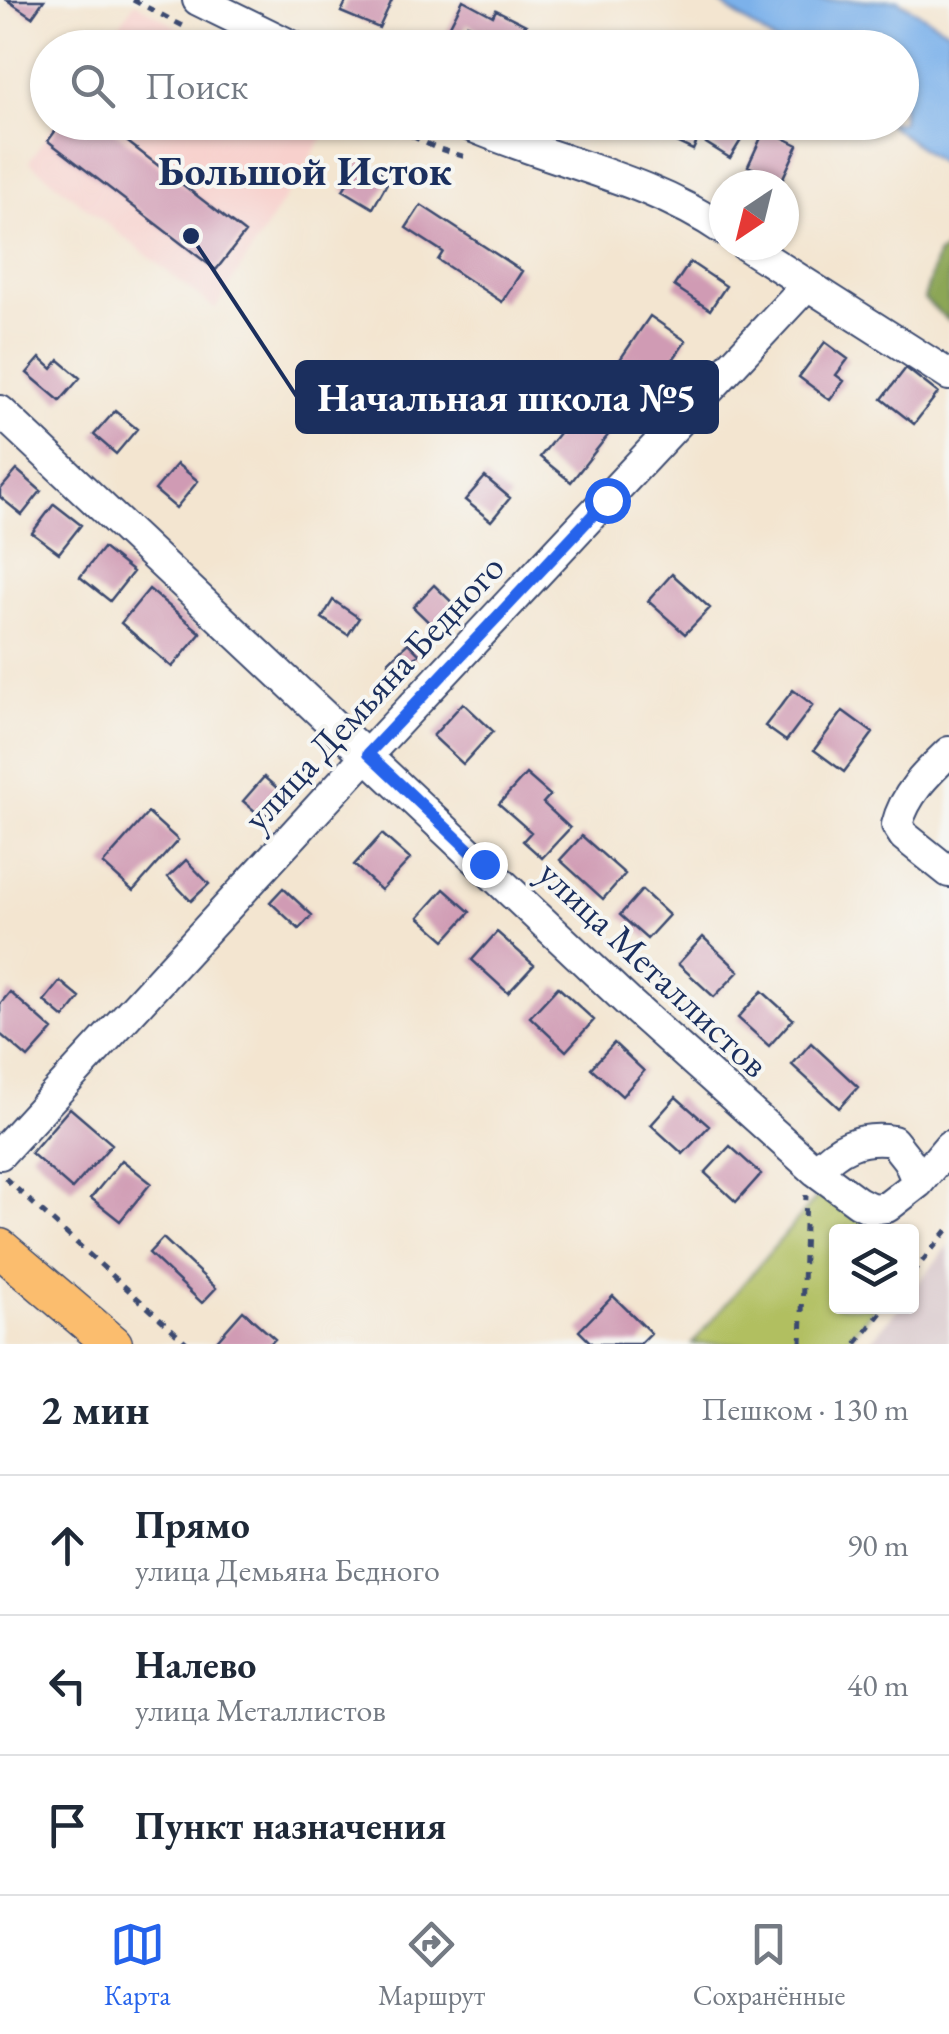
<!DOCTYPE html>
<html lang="ru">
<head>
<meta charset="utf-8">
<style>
  body { margin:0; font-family:"EB Garamond",serif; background:#f6f6f7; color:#1f2937 }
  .controls { position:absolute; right:30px; bottom:30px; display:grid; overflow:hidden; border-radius:10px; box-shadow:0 2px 8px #0004 }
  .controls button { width:90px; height:90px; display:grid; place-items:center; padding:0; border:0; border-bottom:2px solid #e0e1e3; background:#fff; color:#1f2937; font:50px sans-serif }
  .compass { position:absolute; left:709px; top:170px; width:90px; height:90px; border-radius:50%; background:#fff; box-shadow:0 2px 8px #0004; rotate:215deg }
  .stop { position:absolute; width:30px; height:30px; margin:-22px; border:8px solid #2563eb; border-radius:50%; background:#fff }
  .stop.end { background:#2563eb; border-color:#fff; box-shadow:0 2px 10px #0008 }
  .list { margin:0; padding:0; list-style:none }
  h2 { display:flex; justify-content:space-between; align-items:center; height:130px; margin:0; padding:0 40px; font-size:42px }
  h2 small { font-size:32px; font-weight:400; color:#747a83 }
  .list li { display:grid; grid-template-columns:65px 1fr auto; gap:30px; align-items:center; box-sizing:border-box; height:140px; padding:0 40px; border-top:2px solid #e0e1e3 }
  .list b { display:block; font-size:38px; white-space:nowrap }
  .list p { margin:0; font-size:32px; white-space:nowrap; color:#747a83 }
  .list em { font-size:32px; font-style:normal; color:#747a83 }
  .icon { flex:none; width:55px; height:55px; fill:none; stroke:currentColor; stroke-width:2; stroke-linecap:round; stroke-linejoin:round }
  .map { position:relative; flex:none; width:949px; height:1344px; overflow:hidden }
  .search { position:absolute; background:#fff; box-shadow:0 2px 8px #0004; left:30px; right:30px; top:30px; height:110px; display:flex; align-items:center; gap:25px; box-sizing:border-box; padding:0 35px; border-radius:55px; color:#747a83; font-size:38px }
  .sheet { height:550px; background:#fff }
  nav { display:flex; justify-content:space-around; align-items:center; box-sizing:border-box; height:140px; border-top:2px solid #e0e1e3; background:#fff; font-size:28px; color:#747a83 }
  nav a { display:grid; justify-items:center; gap:5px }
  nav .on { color:#2563eb }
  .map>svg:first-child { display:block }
  .built { fill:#f7d0cc }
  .industrial { fill:#d2bec3 }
  .green { fill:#b1bf61; stroke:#667760; stroke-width:2.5 }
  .forest { fill:#8ca657; stroke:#546a5a; stroke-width:2.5 }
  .water { fill:#7bb1ea; stroke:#4b70a4; stroke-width:2.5 }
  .building { fill:#d09bb4 }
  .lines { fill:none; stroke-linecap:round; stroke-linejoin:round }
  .minor-casing { stroke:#3b4a6f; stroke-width:34 }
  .major-casing { stroke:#3b4a6f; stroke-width:41 }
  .path { stroke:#3b4a6f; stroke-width:5; stroke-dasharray:8 8; stroke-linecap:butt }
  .minor { stroke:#fff; stroke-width:30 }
  .major { stroke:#fbbd6e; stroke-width:38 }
  .route { stroke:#2563eb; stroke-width:12 }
  .labels { text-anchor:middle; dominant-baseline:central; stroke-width:8; stroke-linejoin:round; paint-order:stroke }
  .street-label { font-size:38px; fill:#1b2f5e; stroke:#f6f6f2 }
  .quarter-label { font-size:42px; font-weight:bold; fill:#1b2f5e; stroke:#f6f6f2 }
  .leader { fill:none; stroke:#1b2f5e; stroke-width:4 }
  .callout-dot { fill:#1b2f5e; stroke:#f6f6f2; stroke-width:4 }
  .callout { fill:#1b2f5e; stroke:#1b2f5e; stroke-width:4 }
  .callout-label { font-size:40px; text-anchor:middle; font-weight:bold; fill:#fff }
</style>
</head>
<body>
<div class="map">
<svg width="949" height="1344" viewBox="0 0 949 1344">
  <rect width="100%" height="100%" fill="#f6f6f2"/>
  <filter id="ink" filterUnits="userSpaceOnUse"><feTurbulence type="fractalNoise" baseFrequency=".01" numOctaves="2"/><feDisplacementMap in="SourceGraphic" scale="20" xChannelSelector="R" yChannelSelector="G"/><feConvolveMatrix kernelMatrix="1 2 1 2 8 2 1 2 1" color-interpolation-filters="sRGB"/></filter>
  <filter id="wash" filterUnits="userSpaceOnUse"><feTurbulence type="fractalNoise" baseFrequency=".0048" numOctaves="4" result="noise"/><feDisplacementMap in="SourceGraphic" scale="40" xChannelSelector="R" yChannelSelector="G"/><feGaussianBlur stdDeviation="2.25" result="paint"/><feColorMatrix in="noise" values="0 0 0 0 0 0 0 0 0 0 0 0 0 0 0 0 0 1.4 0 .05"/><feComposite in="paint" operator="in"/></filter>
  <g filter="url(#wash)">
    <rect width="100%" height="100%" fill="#f3e5d0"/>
    <!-- built -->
    <path class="built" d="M135,2L210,47H105Z
      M55,123H332L215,309L29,162Z"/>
    <!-- industrial -->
    <path class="industrial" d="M949,1245V1344H868L899,1307L912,1306V1291Z"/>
    <!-- green -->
    <path class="green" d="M827,1185L882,1231L836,1232V1306L875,1307L844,1344H692Z"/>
    <!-- forest -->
    <path class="forest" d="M949,246V321L924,299L937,255Z"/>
    <!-- water -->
    <path class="water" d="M715,0H897L949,31V169L887,123L902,122V48L782,47Z"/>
    <g id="blocks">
      <!-- building -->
      <path class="building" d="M7,0H44L32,17Z
        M347,0H392L379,28L341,12Z
        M463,0L493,16L496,10L526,25L515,48H474L471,46L479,30L467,24L459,40L446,33Z
        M62,122H102L245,233L216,270L48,141Z
        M670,122H706L693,150L663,136Z
        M719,122H731L746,132L730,158L706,143Z
        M765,129L798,145L781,182L748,166Z
        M361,160L390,178L373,208L343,190Z
        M421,205L522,271L502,302L438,260L443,252L406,228Z
        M690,262L726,286L710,310L674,286Z
        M650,316L686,341L643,402L608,377Z
        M825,342L848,359L836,375L844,381L830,400L799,377Z
        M40,358L52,369L59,360L80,378L60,401L27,373Z
        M906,368L938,393L914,424L882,399Z
        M593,390L624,415L571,482L540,457Z
        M115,411L137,429L116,454L94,435Z
        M177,464L198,481L176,508L155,490Z
        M17,470L41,491L22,515L0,497V490Z
        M485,477L510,498L491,521L465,500Z
        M54,504L81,525L59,553L32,533Z
        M103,548L133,572L110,601L80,577Z
        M672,574L710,608L685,634L648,601Z
        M434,585L462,612L441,634L413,607Z
        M149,589L201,633L172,667L121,623Z
        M333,600L359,618L348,635L322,618Z
        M408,643L419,654L399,674L388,662Z
        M793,690L813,705L786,741L765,726Z
        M463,703L493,731L463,764L433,736Z
        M843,711L873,733L844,772L814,750Z
        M526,774L550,795L543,803L570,828L542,858L523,841L531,832L499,804Z
        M264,777L284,794L263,818L243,801Z
        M148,813L178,840L133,891L103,864Z
        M382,834L410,859L381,890L354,865Z
        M582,836L625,874L603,899L560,860Z
        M186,860L209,884L191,901L168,877Z
        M283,888L312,915L299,929L270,902Z
        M444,889L470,912L445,940L419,917Z
        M642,890L669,915L647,939L620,915Z
        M497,932L534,965L508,993L472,960Z
        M703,937L739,971L714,997L678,964Z
        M60,981L80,998L64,1018L44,1001Z
        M558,987L594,1020L566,1051L530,1017Z
        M762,991L793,1019L769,1046L738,1018Z
        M10,992L53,1030L28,1058L0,1034V1004Z
        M614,1043L644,1071L622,1096L591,1068Z
        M811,1043L858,1087L839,1108L792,1065Z
        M676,1097L709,1126L683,1154L651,1125Z
        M70,1108L112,1144L72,1189L31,1153Z
        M730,1146L761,1174L736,1202L705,1173Z
        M122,1160L151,1183L120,1221L91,1198Z
        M163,1238L216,1288L202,1303L149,1253Z
        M613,1296L651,1333L640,1344H592L579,1331Z
        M243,1311L275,1339L270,1344H214Z"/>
    </g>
  </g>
  <g filter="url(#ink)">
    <use href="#blocks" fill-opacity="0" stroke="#3b4a6f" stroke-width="2.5"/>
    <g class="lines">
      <defs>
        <path id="minor" d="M198,0L296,48
          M462,122C548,161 645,176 724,230
          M745,245L949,375
          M0,411L628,1002L816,1171L858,1202L872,1209L887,1207L918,1183L949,1146
          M949,752C928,772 904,795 897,825L904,836L949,872
          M0,1154L368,754L806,286
          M816,1171C838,1147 860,1136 893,1141L908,1160L918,1183"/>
        <path id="major" d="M0,1248L113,1344"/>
      </defs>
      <!-- minor casing -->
      <use href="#minor" class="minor-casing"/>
      <!-- major casing -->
      <use href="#major" class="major-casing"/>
      <!-- path -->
      <path class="path" d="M133,0L185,27
        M383,122L436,148L469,158
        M5,1178L188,1344
        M912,1274L949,1228
        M801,1344L806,1195
        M856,1344L886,1306"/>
      <!-- minor -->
      <use href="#minor" class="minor"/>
      <!-- major -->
      <use href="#major" class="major"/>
    </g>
  </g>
  <g class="lines" filter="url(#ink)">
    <!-- route -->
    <path class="route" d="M484,864L368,754L607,500"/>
  </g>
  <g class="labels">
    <!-- street labels -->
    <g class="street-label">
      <text transform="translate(373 692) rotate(-47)">улица Демьяна Бедного</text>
      <text transform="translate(654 968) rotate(43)">улица Металлистов</text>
    </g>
    <!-- quarter labels -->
    <g class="quarter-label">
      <text x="305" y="170">Большой Исток</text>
    </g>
  </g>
  <!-- callouts -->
  <path class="leader" d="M191 236L297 397"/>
  <circle class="callout-dot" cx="191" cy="236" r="10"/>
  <rect class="callout" x="297" y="362" width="420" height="70" rx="10"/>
  <g class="callout-label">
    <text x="507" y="411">Начальная школа №5</text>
  </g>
</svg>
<div class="controls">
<button><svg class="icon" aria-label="layers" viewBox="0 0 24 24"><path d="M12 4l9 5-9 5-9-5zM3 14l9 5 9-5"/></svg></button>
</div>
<svg class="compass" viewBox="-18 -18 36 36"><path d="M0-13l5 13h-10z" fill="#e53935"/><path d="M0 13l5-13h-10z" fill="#747a83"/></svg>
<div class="stop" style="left:607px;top:500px"></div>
<div class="stop end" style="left:484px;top:864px"></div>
<div class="search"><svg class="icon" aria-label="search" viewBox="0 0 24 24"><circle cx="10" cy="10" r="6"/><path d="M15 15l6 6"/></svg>Поиск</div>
</div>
<section class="sheet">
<h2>2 мин<small>Пешком · 130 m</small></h2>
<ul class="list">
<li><svg class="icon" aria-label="ahead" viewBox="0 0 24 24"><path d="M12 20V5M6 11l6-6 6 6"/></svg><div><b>Прямо</b><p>улица Демьяна Бедного</p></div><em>90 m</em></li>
<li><svg class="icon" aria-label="left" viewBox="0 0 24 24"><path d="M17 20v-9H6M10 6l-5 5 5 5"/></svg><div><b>Налево</b><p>улица Металлистов</p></div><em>40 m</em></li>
<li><svg class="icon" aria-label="arrive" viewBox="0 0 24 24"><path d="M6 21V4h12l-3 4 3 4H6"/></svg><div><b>Пункт назначения</b></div></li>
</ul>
</section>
<nav>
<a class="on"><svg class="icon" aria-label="map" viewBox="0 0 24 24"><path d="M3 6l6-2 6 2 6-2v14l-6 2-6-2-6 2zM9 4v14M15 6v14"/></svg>Карта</a>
<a><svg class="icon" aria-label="directions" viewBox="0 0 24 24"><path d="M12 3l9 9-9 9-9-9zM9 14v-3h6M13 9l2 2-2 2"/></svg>Маршрут</a>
<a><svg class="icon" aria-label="saved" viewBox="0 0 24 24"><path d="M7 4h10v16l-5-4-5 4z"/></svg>Сохранённые</a>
</nav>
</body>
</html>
